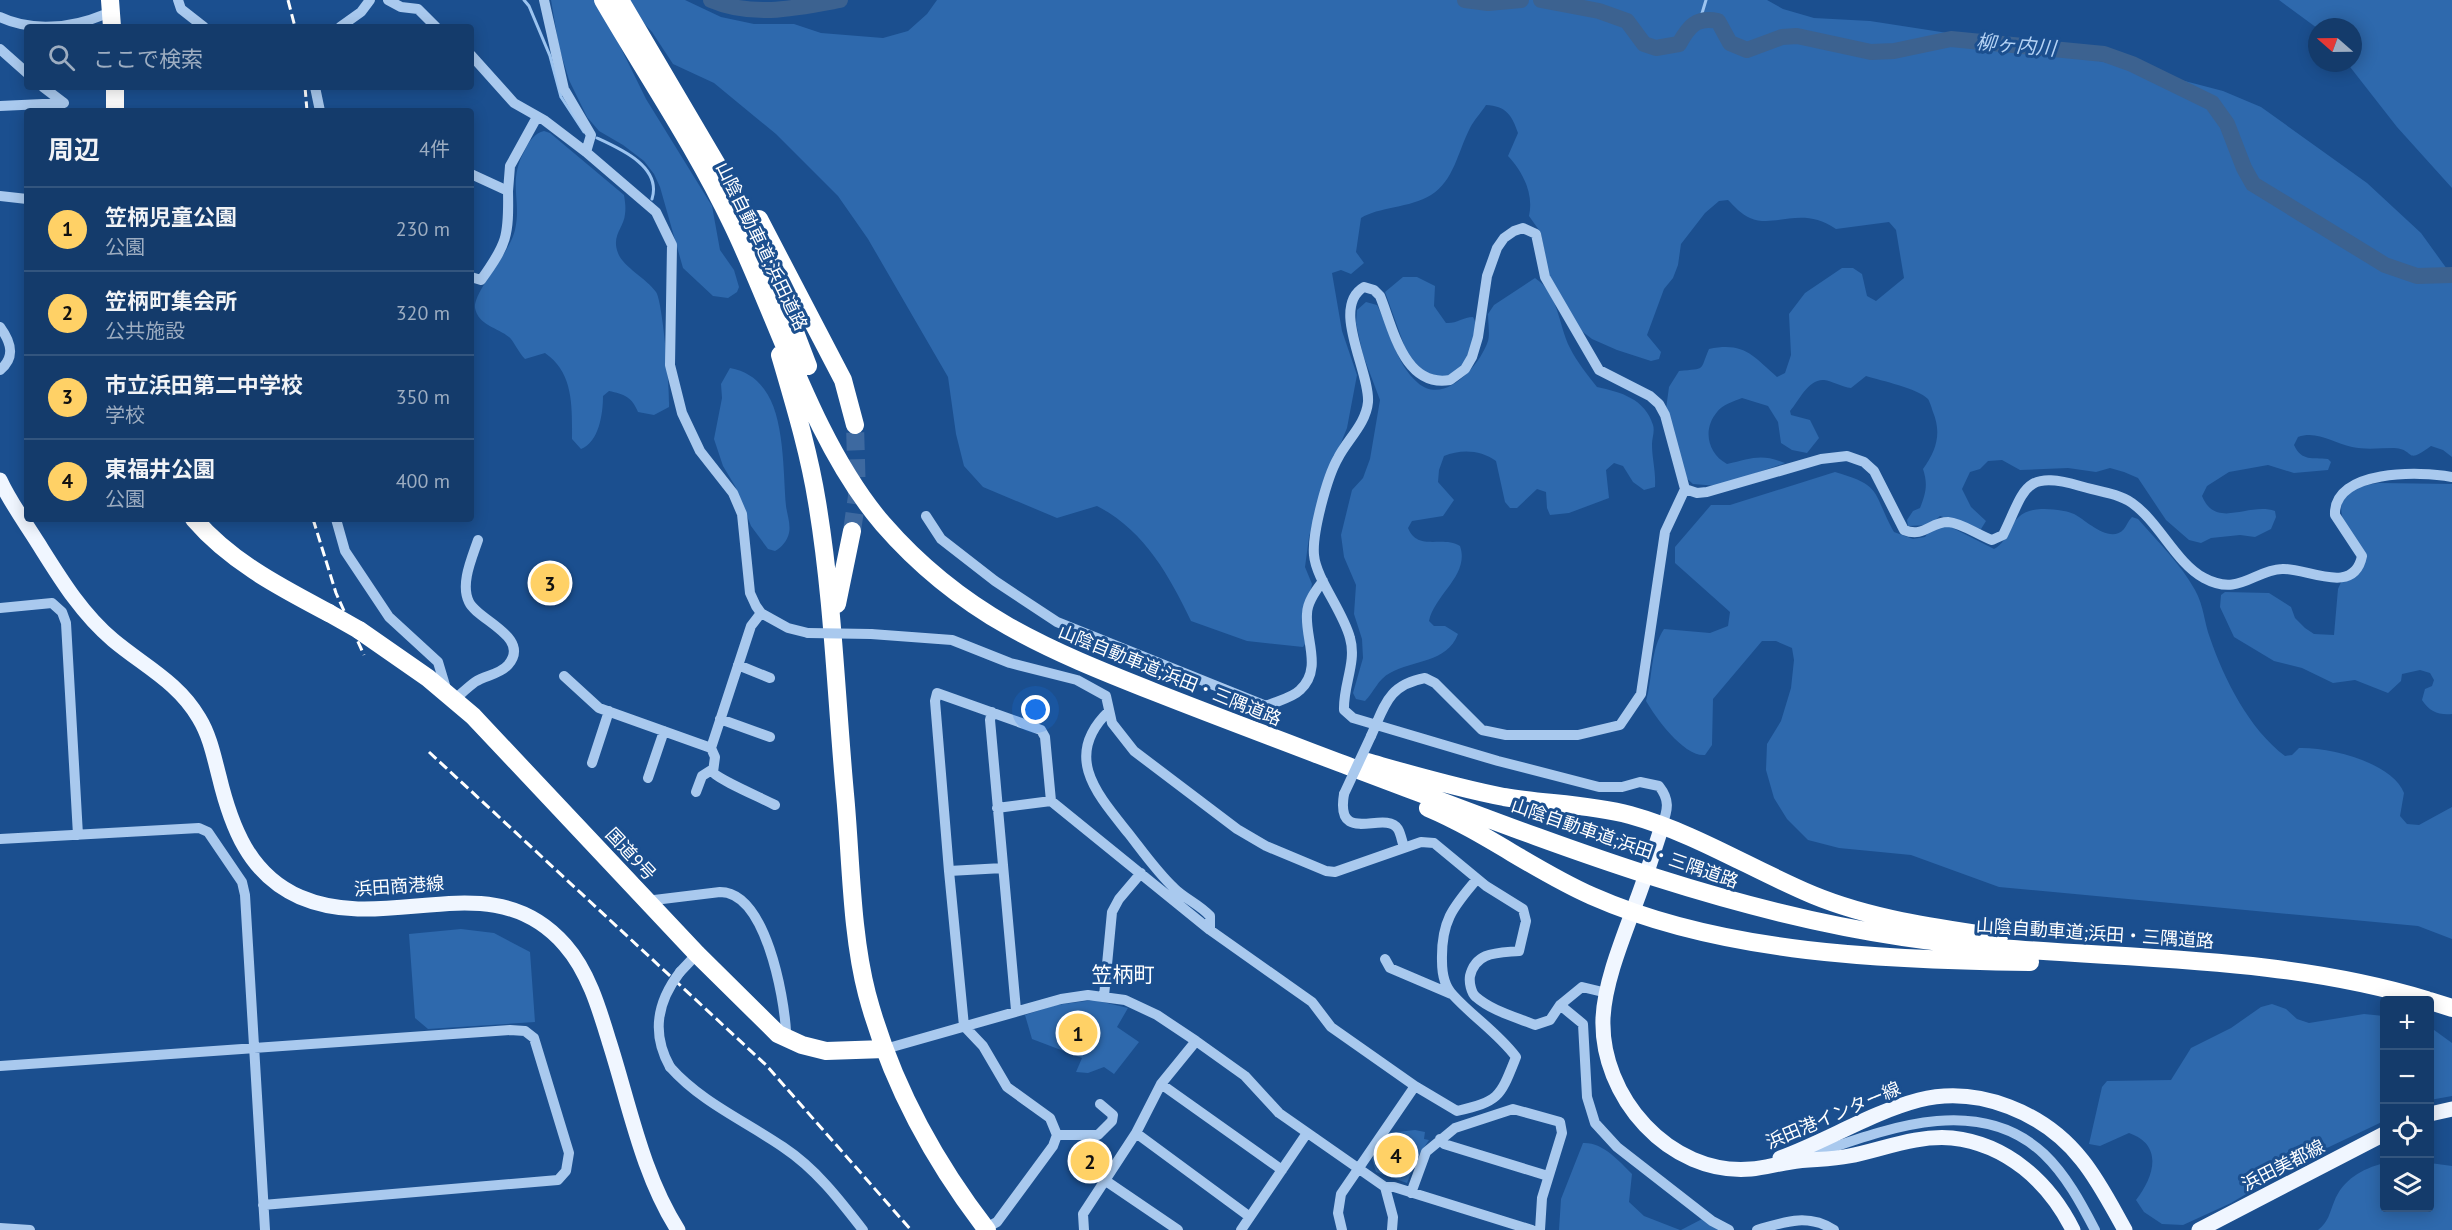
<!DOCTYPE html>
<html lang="ja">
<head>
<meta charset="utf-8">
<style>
  body { margin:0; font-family:"PT Sans","Noto Sans JP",sans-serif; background:#1d4271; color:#f1f3f6 }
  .controls { position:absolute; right:18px; bottom:18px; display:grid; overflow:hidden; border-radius:6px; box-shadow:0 3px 15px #0003 }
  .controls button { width:54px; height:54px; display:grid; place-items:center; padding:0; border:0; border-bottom:2px solid #33557e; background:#143b6b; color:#f1f3f6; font:30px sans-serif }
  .compass { position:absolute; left:2308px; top:18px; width:54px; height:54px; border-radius:50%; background:#143b6b; box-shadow:0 3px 15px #0003; rotate:290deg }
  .you { position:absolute; left:1036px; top:710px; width:21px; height:21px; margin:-15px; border:4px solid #fff; border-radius:50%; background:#1a73e8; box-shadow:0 0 0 9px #1a73e833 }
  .badge { display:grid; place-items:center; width:39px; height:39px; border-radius:50%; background:#ffd166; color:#111; font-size:20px; font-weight:700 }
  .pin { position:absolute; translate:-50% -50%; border:3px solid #fff; box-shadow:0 2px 6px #0006 }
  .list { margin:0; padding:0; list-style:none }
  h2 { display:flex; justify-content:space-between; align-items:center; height:78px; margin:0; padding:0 24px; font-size:26px }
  h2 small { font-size:20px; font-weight:400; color:#9dadc1 }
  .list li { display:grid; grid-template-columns:39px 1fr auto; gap:18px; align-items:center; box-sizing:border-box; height:84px; padding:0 24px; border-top:2px solid #33557e }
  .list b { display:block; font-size:22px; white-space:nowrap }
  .list p { margin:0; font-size:20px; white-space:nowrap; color:#9dadc1 }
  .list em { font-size:20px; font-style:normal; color:#9dadc1 }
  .icon { flex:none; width:33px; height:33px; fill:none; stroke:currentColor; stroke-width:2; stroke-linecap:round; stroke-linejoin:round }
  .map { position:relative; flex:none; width:2452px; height:1230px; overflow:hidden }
  .search { position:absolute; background:#143b6b; box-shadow:0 3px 15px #0003; left:24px; top:24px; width:450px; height:66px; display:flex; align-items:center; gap:15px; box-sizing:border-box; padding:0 21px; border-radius:6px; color:#9dadc1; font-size:22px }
  .panel { position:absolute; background:#143b6b; box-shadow:0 3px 15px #0003; left:24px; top:108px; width:450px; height:414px; border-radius:6px }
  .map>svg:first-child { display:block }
  .green { fill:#2e69ad }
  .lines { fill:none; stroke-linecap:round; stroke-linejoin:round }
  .stream { stroke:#9cc4f0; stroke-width:3 }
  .river { stroke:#3c6290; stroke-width:16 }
  .highway-tunnel { stroke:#3d69a0; stroke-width:18; stroke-dasharray:18 9; stroke-linecap:butt }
  .minor { stroke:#a9c9ee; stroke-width:10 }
  .major { stroke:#f0f6ff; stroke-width:15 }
  .highway { stroke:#fff; stroke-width:18 }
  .rail { stroke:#fff; stroke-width:3; stroke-dasharray:10 4.5; stroke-linecap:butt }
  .minor-bridge { stroke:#a9c9ee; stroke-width:10 }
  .highway-bridge { stroke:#fff; stroke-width:18 }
  .labels { text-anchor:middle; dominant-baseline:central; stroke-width:6; stroke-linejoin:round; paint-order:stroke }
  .street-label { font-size:18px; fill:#fff; stroke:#1b4f8f }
  .water-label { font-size:20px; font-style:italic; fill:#b5d3f5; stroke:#1b4f8f }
  .quarter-label { font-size:21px; fill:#fff; stroke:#1b4f8f }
</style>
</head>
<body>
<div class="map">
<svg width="2452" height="1230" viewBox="0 0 2452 1230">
  <rect width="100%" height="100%" fill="#1b4f8f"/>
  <!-- green -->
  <path class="green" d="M551,0H685L721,17L754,24H794L821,33L883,38L908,31L927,14L937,0H1767L1783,9L1814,18L1870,21L1980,38L2135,68L2223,91L2261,107L2367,183L2421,233L2452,276V457L2443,450L2431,446C2404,466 2416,449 2394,448C2380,448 2366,450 2352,447C2333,443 2317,430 2298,437L2294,445C2302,462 2312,457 2328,459L2331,462L2328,470L2294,473L2268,465L2229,472L2207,486L2202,496C2216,530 2248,502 2275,511L2276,517L2271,529L2255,537L2240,535L2211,538L2201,543L2189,540L2166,520L2138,478L2124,472L2110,468L2096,472L2068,468L2020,470L2002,460L1988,461L1980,469L1970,472L1962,489L1971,507L1986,521L1981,529L1940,516L1930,525L1908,526L1907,520L1913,511L1920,508C1926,493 1928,484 1923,469C1936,451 1942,434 1933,412C1932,409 1930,402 1928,399C1917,388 1882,381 1866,376L1851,388C1842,387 1832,381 1824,380C1808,379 1799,401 1790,411L1791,415L1810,420L1819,438L1807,453L1792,450L1781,443L1778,422L1768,406L1742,398C1734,401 1722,405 1717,412C1702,430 1708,454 1727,464C1751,459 1760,453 1785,463L1718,486L1693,484L1683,475L1666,409L1669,387L1679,371C1707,368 1699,372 1709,349C1744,342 1752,355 1777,377L1785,373L1791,355L1789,314L1805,293L1842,268H1853L1862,274L1867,296L1876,301L1904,278L1896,230L1889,222L1836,229C1801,205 1775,229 1750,218C1742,215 1734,206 1728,200L1719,201L1705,213L1681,244L1678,265L1673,278L1664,289L1647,335L1661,352L1659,359L1651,361L1617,350L1592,339L1575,326L1549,277L1541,233L1529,216C1534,194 1523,172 1508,156L1518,133C1512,115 1506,106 1486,105C1481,113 1474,120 1470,128C1458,151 1454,181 1431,195C1410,208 1378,207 1361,218L1356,252L1364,263L1351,274L1341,270L1332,273L1342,331L1357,375L1347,428L1319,497L1309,537L1305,567L1312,584L1303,631L1307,641L1303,647L1247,641L1191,621C1169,575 1144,530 1097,506L1057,518L983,487L964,466L956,434L948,377L868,239L838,196L776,134L714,83L673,64L652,32L639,18L615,36L646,99L712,206L720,250L734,270L739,287L737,292L728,298L713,296L683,268L660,187L654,174L644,161L623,145L599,131L587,117L569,80L559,47Z
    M2279,0H2452V188L2397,127L2347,63H2353V27L2317,28Z
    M544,131L550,133L624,195C625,201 626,208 625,214C624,228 611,235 618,253C623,267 646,278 656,292C663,302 670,392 669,407L654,415L638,412C632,397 624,394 609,391L603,396C603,414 599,442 581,449L572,439C572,407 574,373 545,353L525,359C519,353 513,340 509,337C498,328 478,325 475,308C473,292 510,253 515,230C522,199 507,182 525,150C529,141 535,133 544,131Z
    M1403,277H1417L1435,286L1434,306L1446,323C1456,324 1463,317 1473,317C1480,327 1473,354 1466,363C1462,368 1456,372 1451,376H1429L1408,356L1385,292Z
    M1535,278C1559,294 1558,324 1570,348C1577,362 1587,374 1597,387C1621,392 1645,399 1653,425C1655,431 1652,438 1652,444C1652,459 1656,471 1655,487L1644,490L1633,482L1623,466L1614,463L1606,470L1609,498L1569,513L1550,515L1547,508L1546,492L1537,489L1517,508H1510L1505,502L1496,461C1481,450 1461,449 1444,456L1439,470L1438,482L1454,500L1443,516L1412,521L1408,528C1418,552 1442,535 1460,546C1470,575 1435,594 1429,621L1434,626H1445L1458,634C1447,663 1413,660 1390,673C1378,679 1374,692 1365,701L1356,699L1353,693L1363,658L1362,639L1354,614L1356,585L1344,557L1341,535L1352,490L1363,478L1370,459L1380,400L1363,355L1356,323L1357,310L1366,302L1377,305C1390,330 1395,363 1418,383C1445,406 1480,365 1488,341C1490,334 1488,322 1488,314L1494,305Z
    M730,368C745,371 755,377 764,389C785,416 783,473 786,506C787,514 791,525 789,533C787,541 782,547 775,551L768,549L751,526L735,486L723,466L714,439L722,398L721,384Z
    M1835,472C1884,486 1872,493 1894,532L1913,539L1925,537L1930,530L1945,524L1994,549C2013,540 2006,511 2041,509C2050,509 2066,510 2074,514C2086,520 2110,545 2124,529C2127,525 2128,521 2132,517L2138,519C2157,541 2181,564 2195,590C2204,606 2204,622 2210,638C2224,679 2249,729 2285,756L2292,755L2299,748C2330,747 2393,763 2404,793L2400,816L2407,824L2419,825L2452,807V939L2418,926L1999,887L1911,855L1839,848L1808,840L1787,819L1774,798L1766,770L1767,744L1781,721L1791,688L1794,660L1792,648L1776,641H1762L1713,699L1712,745L1705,755C1684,757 1656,718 1646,701C1653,677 1650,650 1664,629L1710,633L1728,626L1730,612L1675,563V547L1711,505H1730Z
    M2379,483L2452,484V714C2438,715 2430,712 2422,700L2425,689L2432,686L2434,680L2430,673L2420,670L2402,674L2401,681L2388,693L2355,680L2333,683L2302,668L2274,661L2234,637L2220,607L2221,595L2225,592L2269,593L2291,607L2295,618L2305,628L2314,634L2334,635L2338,589L2342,580L2363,561C2345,525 2318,491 2379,483Z
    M461,929L494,933L530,952L535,1022L428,1029L415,1018L409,934Z
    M1094,1000L1128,1008L1117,1027L1139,1042L1114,1074L1104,1067L1088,1073L1076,1072L1082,1058L1032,1039L1025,1015L1056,1005Z
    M2272,1004L2286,1009L2297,1019L2309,1023L2364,1014L2384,1016V1121L2310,1156L2231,1203L2183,1225L2162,1224L2144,1212L2136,1200C2154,1177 2164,1145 2129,1133L2100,1146L2089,1144L2102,1087L2107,1081L2171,1080L2191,1048L2231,1028L2261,1007Z
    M2430,1027L2452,1043V1096L2430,1100Z
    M1415,1130L1425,1132L1424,1139L1429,1140L1417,1158L1407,1183L1376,1172L1372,1159L1388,1133Z
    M1583,1143C1603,1142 1619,1161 1632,1174L1629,1202L1644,1216L1680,1230H1559L1561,1199Z
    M2384,1163V1208H2430V1163L2452,1166V1230H2318C2329,1221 2329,1214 2334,1202C2343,1179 2362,1169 2384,1163Z
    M1704,1218L1721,1230H1681Z"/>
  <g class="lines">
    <!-- stream -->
    <path class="stream" d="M524,0L529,6L550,56L561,97L584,132
      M1700,20L1706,0
      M597,138C621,149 662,167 652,199"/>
    <!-- river -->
    <path class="river" d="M711,0C752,18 797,8 840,0
      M1465,0L1488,3L1521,0
      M1541,0L1599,11L1627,21L1644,44L1656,48L1679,44C1689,26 1696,17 1718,21L1730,43L1747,50L1782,37L1797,36L1871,52L1894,51L1951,39L2104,54L2132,64L2212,103L2227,124L2244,168L2253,184L2385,265L2417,276L2452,275"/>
    <!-- highway-tunnel -->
    <path class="highway-tunnel" d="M852,531L857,496L855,425"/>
    <!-- minor -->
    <path class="minor" d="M178,0L181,9L204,27
      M388,0L401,7L418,9L436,27
      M544,0L564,89L591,135L586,152
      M0,17C31,32 72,28 103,15
      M340,27L361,12L370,0
      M0,49L27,73
      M471,55L514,103L544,120L586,152L656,212L672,245L670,365L682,413L700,451L733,493L742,514L750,593L756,606L761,613L788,628L808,633
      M43,87L64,103
      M315,87L320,111
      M0,106L64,103
      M471,174L508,191C509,236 507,244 481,280L471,277
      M508,191L510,166L537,117
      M0,196L27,199
      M0,327C11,342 16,357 0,370
      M1685,489L1697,493L1707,492L1821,459L1847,456L1864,462L1874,471L1904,530C1924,538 1930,522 1948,522C1962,523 1978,535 1992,540L2003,535C2025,490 2023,469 2080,486C2096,491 2118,493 2132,503C2159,522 2176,563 2204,578C2239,597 2254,570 2282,569C2305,567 2354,597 2362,556L2335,515C2333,469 2421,471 2452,477
      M926,516L941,539L995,581L1057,622L1266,706C1277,701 1292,698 1300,690C1323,669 1305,639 1307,614C1307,602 1316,590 1323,581
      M336,519L345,551L389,617L438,662L447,692
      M0,608L52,603L62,612L66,623L78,835
      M871,634L952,640L1010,663L1077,680L1106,696L1112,723L1134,751L1237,829L1266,846L1326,871L1335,872L1421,842L1434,843L1486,886L1523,909L1526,921L1519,951C1498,953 1476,951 1470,976C1469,982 1471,993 1476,997C1492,1011 1516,1017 1535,1025L1550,1020L1560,1005L1582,987L1607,993
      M738,665L770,678
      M564,676L599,708L711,748L715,757L713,772C717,779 764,799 775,805
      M454,700C461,694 468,687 475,682C485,675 499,675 508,665C532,637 477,620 469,602C460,584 472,558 478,540
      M1109,711C1062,756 1097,794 1129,834C1143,852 1157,872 1174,888C1185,899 1199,904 1210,916V930
      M992,712L990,720L1016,1010
      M720,719L770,737
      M1371,736C1385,705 1388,685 1425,678L1435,683L1482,730L1506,735H1578L1620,725L1641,694L1665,532L1685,489L1665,415L1659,404L1650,396L1599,370L1545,277L1536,234L1523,228L1514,231L1504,238L1497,248L1487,276L1478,337L1472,357L1465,369L1450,380C1404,388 1393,328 1380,296L1374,290L1364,287C1330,307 1370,371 1368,402C1366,424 1347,440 1338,458C1327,477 1312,533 1314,555C1316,579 1343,611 1350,638C1357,662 1343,685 1344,710L1353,718L1498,761L1599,787H1622L1640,782L1659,786C1670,800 1668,809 1662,826
      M711,748L751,626L761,613
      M592,763L609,711
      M648,778L664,731
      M696,792L702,776L713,769
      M1344,794C1335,847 1385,809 1398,829C1401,834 1402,842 1404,847
      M997,808L1051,801L1210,930L1312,1002L1331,1027L1415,1086L1341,1194L1338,1213L1342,1230
      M0,839L199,828L208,832L242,882L245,895L265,1230
      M1003,868L949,871L935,701L937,693L1041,730L1045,737L1051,801
      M949,871L964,1026L983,1046L1007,1087L1050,1118L1057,1135L1053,1146L997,1222L986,1228
      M646,901L720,892C766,892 784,997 786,1031
      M1385,959L1390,968L1451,994
      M680,972L697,954
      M1104,996L1112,912L1119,899L1141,873
      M1560,1005L1583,1024L1587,1097L1595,1123L1617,1147L1712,1221L1729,1230
      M885,1049L1061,999L1088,995L1125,1000L1157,1015L1196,1041L1245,1076L1279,1113L1385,1187L1393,1217L1392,1230
      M0,1066L510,1030L525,1031L534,1038L569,1153L566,1171L558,1180L263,1205
      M670,1067C701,1102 745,1121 783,1147C816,1169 839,1199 863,1230
      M1161,1084L1282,1170
      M1415,1086L1457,1111C1500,1101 1500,1097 1516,1057C1498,1033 1473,1017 1453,995C1444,986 1442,973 1442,961C1441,922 1452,908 1477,879
      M1136,1133L1250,1217
      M1057,1135H1098L1112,1121L1113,1115L1100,1104
      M1440,1139L1444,1144L1548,1176
      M1808,1156C1881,1131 1977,1091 2044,1154C2066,1175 2081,1203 2095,1230
      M1106,1181L1178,1230
      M1385,1187H1394L1532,1230
      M1411,1193L1426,1152L1455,1128L1513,1109L1560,1122L1562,1133L1542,1198L1540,1230
      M0,1228L30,1230
      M1084,1230L1083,1214L1136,1133L1161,1084L1196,1041
      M1241,1230L1307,1133
      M1757,1230C1784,1222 1808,1213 1834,1230"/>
    <!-- major -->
    <path class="major" d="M0,480C10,502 25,522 38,543C60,578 81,613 113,640C144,666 178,682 199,718C210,736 214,757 219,776C231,826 249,875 300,897C390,936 492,861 565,945C588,971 599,1008 609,1041C629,1103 642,1174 678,1230
      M1649,866L1662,826
      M1643,883C1629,924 1605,976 1603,1018C1600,1096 1669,1176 1751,1169C1764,1168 1777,1164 1791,1162C1810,1159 1830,1160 1849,1156C1884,1149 1915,1135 1952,1138C2007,1144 2049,1182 2073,1230
      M2430,1114L2452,1109
      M1780,1158C1827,1141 1870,1113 1919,1100C1979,1085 2045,1113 2082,1160C2099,1181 2112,1207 2125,1230
      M2199,1230L2384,1134"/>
    <!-- highway -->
    <path class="highway" d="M110,0L112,27
      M603,0C646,74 695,146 732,224C778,319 814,444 883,524C962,615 1048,650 1157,693C1223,719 1290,744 1356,769C1535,836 1713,909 1903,937C2077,963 2257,948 2427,1000
      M620,0L732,190L777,285L808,366
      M115,87V111
      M759,219L843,380L855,425
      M780,355C794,403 809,452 817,502C833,598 836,696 845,794C851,857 851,933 867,994C890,1080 933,1160 987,1230
      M194,519C231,562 280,587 329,613
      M837,604L852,531
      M359,630L428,678L473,716L697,954L778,1034L802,1045L826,1051L885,1049
      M1367,762C1413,775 1457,788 1504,797C1546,804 1588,804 1630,815C1695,833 1751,869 1813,895C1871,919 1937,928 1999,937
      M1428,808C1485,832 1535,871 1592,896C1723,954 1888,960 2030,962
      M2430,1001L2452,1008"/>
    <!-- rail -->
    <path class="rail" d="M288,0L295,27
      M305,87L307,111
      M313,519L336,593L364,655
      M429,752L766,1065L911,1230"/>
    <!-- minor-bridge -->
    <path class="minor-bridge" d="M808,633L871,634
      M1344,794L1371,736
      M670,1067C651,1033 657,1002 680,972"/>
    <!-- highway-bridge -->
    <path class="highway-bridge" d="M329,613L359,630"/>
  </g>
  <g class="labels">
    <!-- street labels -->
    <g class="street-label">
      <text transform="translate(762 246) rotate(64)">山陰自動車道;浜田道路</text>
      <text transform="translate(1170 675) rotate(22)">山陰自動車道;浜田・三隅道路</text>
      <text transform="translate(1625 843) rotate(19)">山陰自動車道;浜田・三隅道路</text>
      <text transform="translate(631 854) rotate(47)">国道9号</text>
      <text transform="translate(399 886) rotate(-4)">浜田商港線</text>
      <text transform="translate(2095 933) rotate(4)">山陰自動車道;浜田・三隅道路</text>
      <text transform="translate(1833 1115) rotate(-23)">浜田港インター線</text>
      <text transform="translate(2283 1165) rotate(-27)">浜田美都線</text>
    </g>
    <!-- water labels -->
    <g class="water-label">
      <text transform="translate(2016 45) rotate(5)">柳ヶ内川</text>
    </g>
    <!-- quarter labels -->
    <g class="quarter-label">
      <text x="1123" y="974">笠柄町</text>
    </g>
  </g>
</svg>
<div class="controls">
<button>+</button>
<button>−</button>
<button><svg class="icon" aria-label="locate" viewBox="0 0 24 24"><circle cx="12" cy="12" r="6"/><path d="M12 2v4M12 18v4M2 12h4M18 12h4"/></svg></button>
<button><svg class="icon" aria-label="layers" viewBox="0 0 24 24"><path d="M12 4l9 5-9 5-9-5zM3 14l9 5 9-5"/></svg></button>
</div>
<svg class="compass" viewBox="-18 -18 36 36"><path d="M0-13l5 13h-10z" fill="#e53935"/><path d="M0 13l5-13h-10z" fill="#9dadc1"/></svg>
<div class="you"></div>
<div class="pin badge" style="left:1078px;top:1033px">1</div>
<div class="pin badge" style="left:1090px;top:1161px">2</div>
<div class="pin badge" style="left:550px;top:583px">3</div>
<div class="pin badge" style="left:1396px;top:1155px">4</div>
<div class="search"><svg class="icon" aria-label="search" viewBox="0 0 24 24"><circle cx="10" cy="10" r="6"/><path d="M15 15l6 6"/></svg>ここで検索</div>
<section class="panel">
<h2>周辺<small>4件</small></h2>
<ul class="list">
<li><span class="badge">1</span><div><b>笠柄児童公園</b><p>公園</p></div><em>230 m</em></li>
<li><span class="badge">2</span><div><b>笠柄町集会所</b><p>公共施設</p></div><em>320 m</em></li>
<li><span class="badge">3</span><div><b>市立浜田第二中学校</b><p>学校</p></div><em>350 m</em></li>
<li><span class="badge">4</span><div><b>東福井公園</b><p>公園</p></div><em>400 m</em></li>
</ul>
</section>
</div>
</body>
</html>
